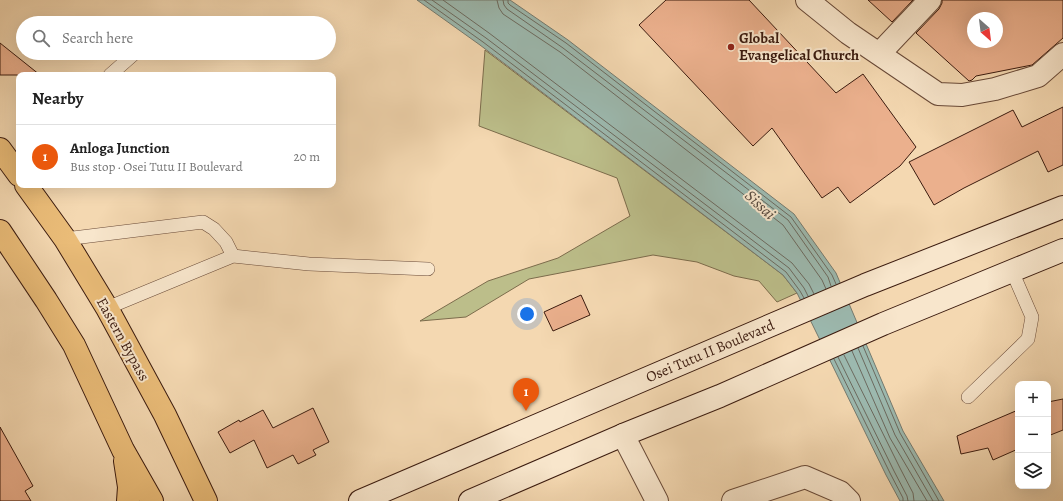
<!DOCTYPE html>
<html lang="en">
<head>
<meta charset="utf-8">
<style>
  body { margin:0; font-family:Alegreya,serif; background:#f2f2f2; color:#222 }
  .controls { position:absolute; right:12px; bottom:12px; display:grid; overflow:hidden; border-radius:8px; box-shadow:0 4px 16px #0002 }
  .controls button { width:36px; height:36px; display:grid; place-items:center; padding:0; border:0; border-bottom:1px solid #e0e0e0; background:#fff; color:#222; font:20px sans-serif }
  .compass { position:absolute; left:967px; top:12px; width:36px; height:36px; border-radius:50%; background:#fff; box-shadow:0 4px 16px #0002; rotate:152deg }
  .you { position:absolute; left:527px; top:314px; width:14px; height:14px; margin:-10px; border:3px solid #fff; border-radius:50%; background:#1a73e8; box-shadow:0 0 0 6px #1a73e833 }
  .badge { display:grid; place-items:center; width:26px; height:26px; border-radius:50%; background:#ea580c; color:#fff; font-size:13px; font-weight:700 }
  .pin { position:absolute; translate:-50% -33px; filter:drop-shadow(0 1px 2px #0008) }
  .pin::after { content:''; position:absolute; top:21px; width:14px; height:12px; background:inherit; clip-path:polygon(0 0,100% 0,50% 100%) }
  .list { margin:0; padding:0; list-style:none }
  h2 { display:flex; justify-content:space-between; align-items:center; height:52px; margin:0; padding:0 16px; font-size:17px }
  h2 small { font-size:13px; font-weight:400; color:#767676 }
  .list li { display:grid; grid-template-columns:26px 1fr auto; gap:12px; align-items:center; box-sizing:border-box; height:64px; padding:0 16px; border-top:1px solid #e0e0e0 }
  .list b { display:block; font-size:15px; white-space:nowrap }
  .list p { margin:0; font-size:13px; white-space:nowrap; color:#767676 }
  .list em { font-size:13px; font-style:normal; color:#767676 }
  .icon { flex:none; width:22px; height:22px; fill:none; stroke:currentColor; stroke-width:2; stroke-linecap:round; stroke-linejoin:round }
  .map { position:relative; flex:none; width:1063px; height:501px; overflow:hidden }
  .search { position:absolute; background:#fff; box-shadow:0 4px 16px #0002; left:16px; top:16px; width:320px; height:44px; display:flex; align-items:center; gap:10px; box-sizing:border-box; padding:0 14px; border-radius:22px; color:#767676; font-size:15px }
  .panel { position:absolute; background:#fff; box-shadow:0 4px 16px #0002; left:16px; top:72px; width:320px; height:116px; border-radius:8px }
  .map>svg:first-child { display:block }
  .green { fill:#bcbe8a; stroke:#7c6c4c }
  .water { fill:#9cb9af; stroke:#757a6f }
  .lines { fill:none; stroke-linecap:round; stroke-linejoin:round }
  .shore { stroke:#6c6a5f; stroke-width:1 }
  .building { fill:#ebb08d; stroke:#3b1b0f; fill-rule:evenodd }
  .lane-casing { stroke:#694a38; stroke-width:14 }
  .street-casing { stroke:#694a38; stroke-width:24 }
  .secondary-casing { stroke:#3b1b0f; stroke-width:24 }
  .highway-casing { stroke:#3b1b0f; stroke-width:24 }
  .lane { stroke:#f8e6cc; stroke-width:13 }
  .street { stroke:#f8e6cc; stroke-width:22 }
  .secondary { stroke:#f8e6cc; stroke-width:22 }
  .highway { stroke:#eabc78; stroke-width:22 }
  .poi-dot { fill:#8f2418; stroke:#f8e6cc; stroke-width:1.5 }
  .labels { text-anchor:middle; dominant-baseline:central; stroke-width:4; stroke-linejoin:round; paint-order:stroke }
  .poi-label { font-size:15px; font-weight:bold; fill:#3b1b0f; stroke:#f8e6cc; text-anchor:start }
  .street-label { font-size:15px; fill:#3b1b0f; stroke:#f8e6cc }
  .water-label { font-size:16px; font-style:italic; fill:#584a3f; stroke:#f8e6cc }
</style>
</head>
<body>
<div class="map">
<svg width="1063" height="501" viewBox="0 0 1063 501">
  <rect width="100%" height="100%" fill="#f4d8b1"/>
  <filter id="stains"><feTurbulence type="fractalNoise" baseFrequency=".005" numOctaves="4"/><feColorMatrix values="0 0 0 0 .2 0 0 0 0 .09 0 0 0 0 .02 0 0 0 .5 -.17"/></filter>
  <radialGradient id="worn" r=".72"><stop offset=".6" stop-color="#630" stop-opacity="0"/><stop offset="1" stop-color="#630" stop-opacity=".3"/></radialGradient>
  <!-- green -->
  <path class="green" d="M485,50L783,275L797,293L777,302L759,281L734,276L697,262L653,255L529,279L466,317L420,321L488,281L558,258L630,216L617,178L479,126Z"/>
  <!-- water -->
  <path class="water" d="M417,0H510L568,40L794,214L836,273L903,431L944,501H900L886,475L797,293L783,275L480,45Z"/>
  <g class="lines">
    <!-- shore -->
    <path class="shore" d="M424,0L483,42L786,272L800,291L804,298
      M432,0L486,38L789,268L804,288L808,296
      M443,0L489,33L792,263L809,284L814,294
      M497,0L499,8L503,14L560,52L783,225L822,280L826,289
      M503,0L504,5L507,9L563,48L788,220L828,277L831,286
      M508,0V3L510,5L566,43L791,217L832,275L836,284
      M863,346L900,433L939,501
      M858,348L895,435L933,501
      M852,351L890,438L927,501
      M844,355L900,468L913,493L914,501
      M838,357L894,471L907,496L908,501
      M834,359L890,473L903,498V501"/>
  </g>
  <!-- building -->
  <path class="building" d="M666,0H749L836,93L863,74L916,147L900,166L850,203L838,187L822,198L772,128L753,146L639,25Z
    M868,0H913L892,22Z
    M942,0H1063V38L1032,65L976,76L972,80L969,81L916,33L939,9L942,3ZM973,18H997V42H973Z
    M0,43L40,75H0Z
    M1063,107V165L1048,172L1038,151L964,188L934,205L909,162L1013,110L1022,127Z
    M581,295L590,315L553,331L544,312Z
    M1063,399V430L1048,436V402Z
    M313,408L329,442L313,450L316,455L298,464L293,455L267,468L254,440L230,453L218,432L239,420L240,422L263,410L273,428Z
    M1018,410V449L993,460L988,448L961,454L957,436Z
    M0,427L33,486L25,491L31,501H0Z"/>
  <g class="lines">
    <defs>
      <path id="lane" d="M110,75L135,53
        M65,239L203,222L214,229L226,242L233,256L309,264L428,269
        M107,308L233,256
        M968,397L1028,339L1032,317L1012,271"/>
      <path id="street" d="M807,0L848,33L938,94L962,95L995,89L1038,76L1063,54
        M879,54L930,0
        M623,435L657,501
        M733,501L805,477L840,492L849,501"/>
      <path id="secondary" d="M360,501L865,285L1063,207
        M470,501L623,435L720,396L883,324L1063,250"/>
      <path id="highway" d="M0,149L19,175
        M26,185L65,239L107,308L165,415L206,501
        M0,231L46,300L74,345L123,450L152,501
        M125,461L129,487L128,501"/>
    </defs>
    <!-- lane casing -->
    <use href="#lane" class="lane-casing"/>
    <!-- street casing -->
    <use href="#street" class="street-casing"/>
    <!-- secondary casing -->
    <use href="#secondary" class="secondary-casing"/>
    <!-- highway casing -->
    <use href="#highway" class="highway-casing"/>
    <!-- lane -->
    <use href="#lane" class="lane"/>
    <!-- street -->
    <use href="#street" class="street"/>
    <!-- secondary -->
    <use href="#secondary" class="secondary"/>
    <!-- highway -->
    <use href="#highway" class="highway"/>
  </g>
  <!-- markers -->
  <circle class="poi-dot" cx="731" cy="47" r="4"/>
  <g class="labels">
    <!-- poi labels -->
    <g class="poi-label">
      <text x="739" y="38">Global<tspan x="739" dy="17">Evangelical Church</tspan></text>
    </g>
    <!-- street labels -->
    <g class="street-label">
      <text transform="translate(123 339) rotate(61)">Eastern Bypass</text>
      <text transform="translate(710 351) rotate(-23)">Osei Tutu II Boulevard</text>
    </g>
    <!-- water labels -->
    <g class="water-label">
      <text transform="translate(760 205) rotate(43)">Sissai</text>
    </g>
  </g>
  <rect width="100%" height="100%" filter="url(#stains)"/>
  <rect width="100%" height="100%" fill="url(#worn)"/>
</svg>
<div class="controls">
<button>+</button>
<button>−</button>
<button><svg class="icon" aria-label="layers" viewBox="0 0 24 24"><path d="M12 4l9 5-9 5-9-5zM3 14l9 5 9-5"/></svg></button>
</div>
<svg class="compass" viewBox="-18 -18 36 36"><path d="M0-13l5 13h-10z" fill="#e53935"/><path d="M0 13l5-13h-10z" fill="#767676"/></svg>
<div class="you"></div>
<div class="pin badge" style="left:526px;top:411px">1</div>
<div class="search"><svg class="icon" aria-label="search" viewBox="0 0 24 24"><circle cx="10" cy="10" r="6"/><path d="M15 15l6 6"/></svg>Search here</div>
<section class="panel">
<h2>Nearby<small></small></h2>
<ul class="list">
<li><span class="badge">1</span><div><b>Anloga Junction</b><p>Bus stop · Osei Tutu II Boulevard</p></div><em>20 m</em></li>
</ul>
</section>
</div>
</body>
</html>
